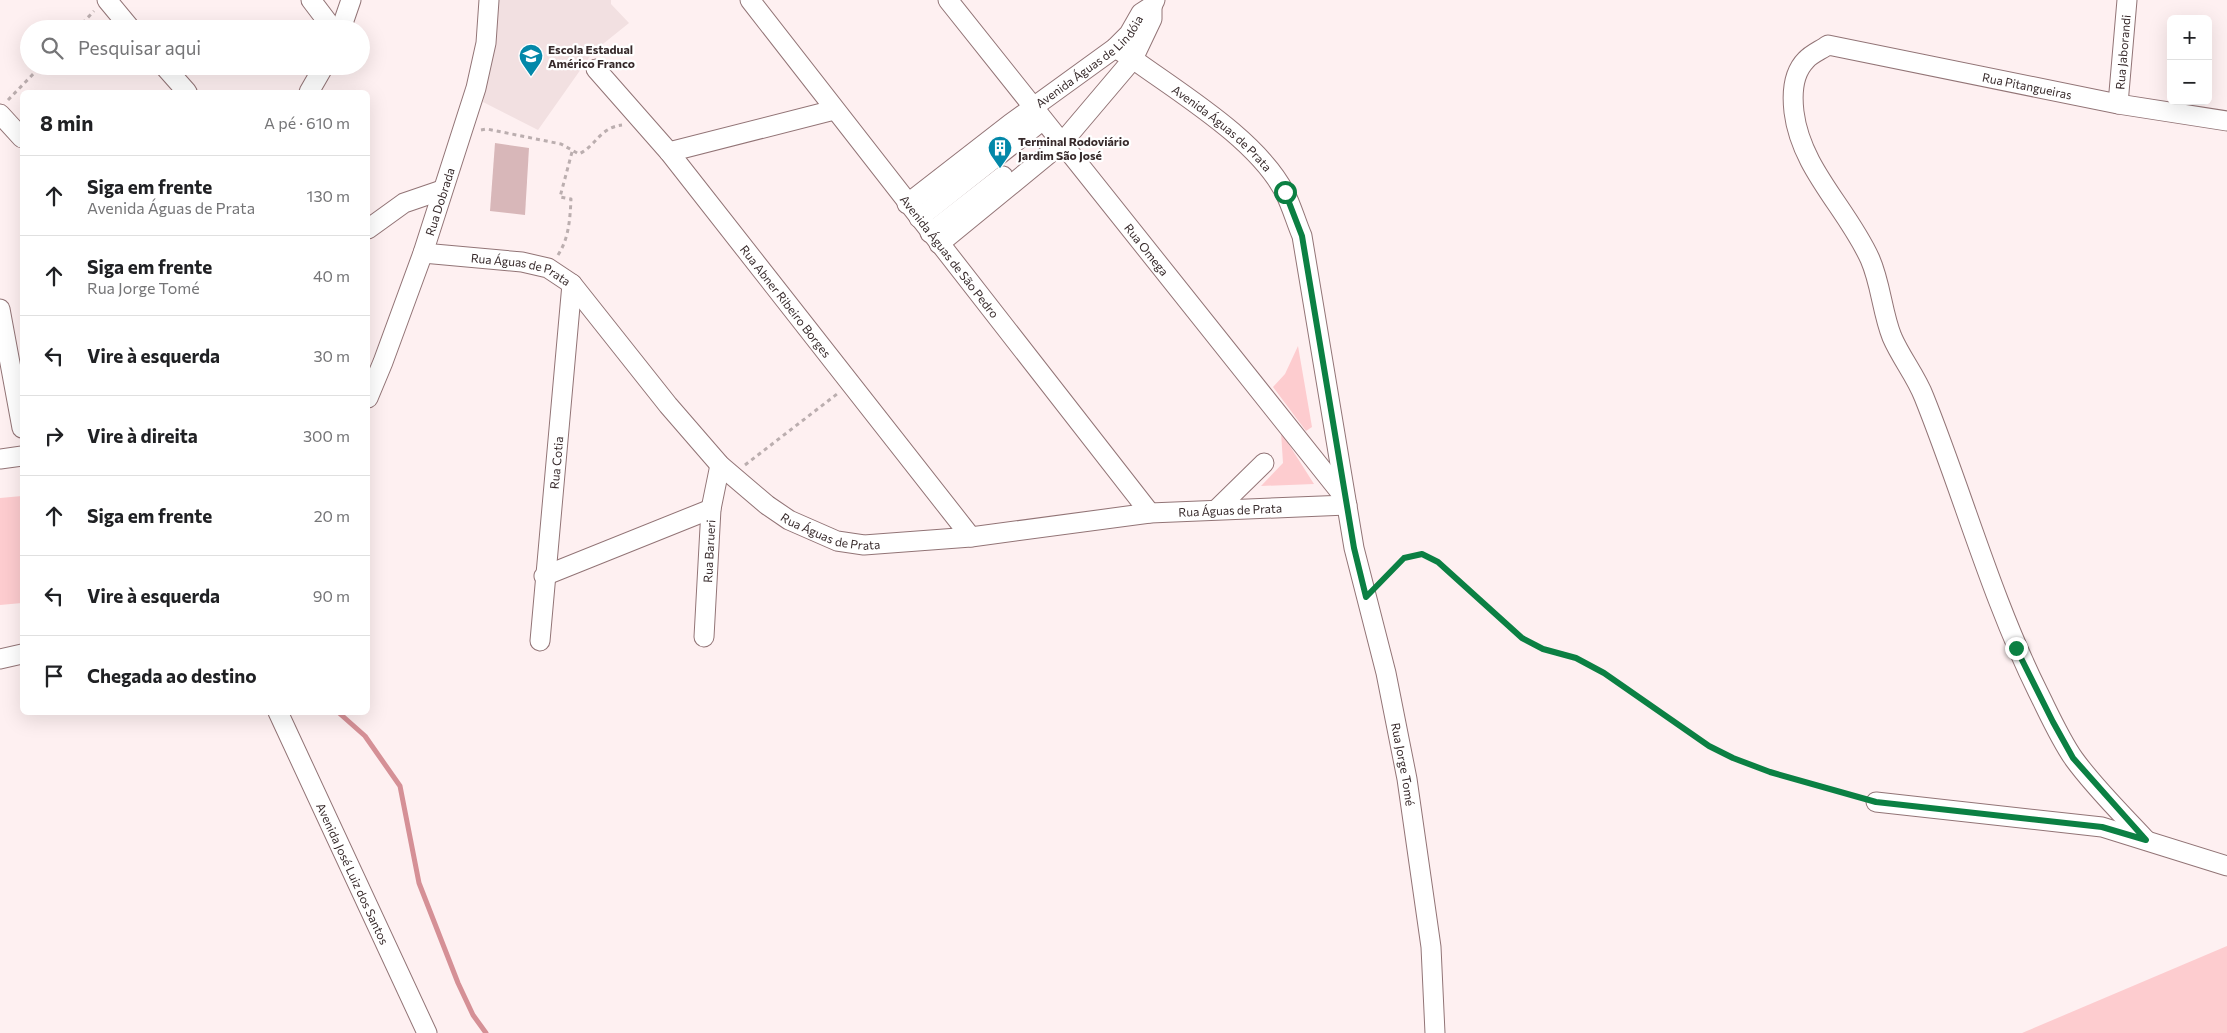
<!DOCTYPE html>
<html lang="pt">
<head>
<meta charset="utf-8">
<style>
  body { margin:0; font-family:Commissioner,sans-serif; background:#f6f6f6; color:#202124 }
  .controls { position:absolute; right:15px; top:15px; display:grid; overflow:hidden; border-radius:8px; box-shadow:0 5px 20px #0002 }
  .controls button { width:45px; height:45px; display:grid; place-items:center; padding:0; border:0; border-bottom:1px solid #e0e0e0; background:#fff; color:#202124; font:25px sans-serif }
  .stop { position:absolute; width:15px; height:15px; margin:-11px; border:4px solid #0b8043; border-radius:50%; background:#fff }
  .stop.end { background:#0b8043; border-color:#fff; box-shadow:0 1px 5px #0008 }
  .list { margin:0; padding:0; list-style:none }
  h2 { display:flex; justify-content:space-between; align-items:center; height:65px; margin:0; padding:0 20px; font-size:21px }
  h2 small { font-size:16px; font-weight:400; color:#757577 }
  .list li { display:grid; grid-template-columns:32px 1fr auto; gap:15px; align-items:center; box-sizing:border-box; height:80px; padding:0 20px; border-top:1px solid #e0e0e0 }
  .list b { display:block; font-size:19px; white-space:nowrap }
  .list p { margin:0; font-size:16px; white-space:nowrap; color:#757577 }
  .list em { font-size:16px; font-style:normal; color:#757577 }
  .icon { flex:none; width:28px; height:28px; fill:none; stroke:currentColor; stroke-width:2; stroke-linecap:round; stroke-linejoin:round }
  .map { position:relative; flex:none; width:2227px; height:1033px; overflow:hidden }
  .search { position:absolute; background:#fff; box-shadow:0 5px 20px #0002; left:20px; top:20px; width:350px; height:55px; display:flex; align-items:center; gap:12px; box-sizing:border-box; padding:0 18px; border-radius:28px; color:#757577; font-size:19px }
  .panel { position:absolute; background:#fff; box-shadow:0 5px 20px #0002; left:20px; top:90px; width:350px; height:625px; border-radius:8px }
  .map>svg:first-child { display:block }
  .built { fill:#f2e0e1 }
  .green { fill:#fdcccf }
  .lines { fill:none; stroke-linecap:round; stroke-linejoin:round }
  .stream { stroke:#d59096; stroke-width:5 }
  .building { fill:#d8b7b9 }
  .minor-casing { stroke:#927476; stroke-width:21 }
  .path { stroke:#bbaeaf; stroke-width:3; stroke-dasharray:4 4; stroke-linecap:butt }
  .minor { stroke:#fff; stroke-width:19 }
  .route { stroke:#0b8043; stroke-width:6 }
  .labels { text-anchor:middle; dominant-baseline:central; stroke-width:4.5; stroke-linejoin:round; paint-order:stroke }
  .poi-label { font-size:12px; font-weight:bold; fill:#372a2b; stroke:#fff; text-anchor:start }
  .street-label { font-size:12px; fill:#372a2b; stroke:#fff }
</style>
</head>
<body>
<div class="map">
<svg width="2227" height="1033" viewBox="0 0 2227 1033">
  <rect width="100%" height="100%" fill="#fef0f1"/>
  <!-- built -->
  <path class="built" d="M498,0H611V4L629,23L593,52L538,130L483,102Z"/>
  <!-- green -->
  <path class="green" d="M1298,346L1312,427L1306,431L1273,387L1285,374Z
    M1281,432L1314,484L1261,486L1283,463Z
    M22,496V603L0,605V498Z
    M2227,946V1033H2022Z"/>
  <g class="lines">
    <!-- stream -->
    <path class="stream" d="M338,712L365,736L400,786L419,883L458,983L473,1015L486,1033"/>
  </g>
  <!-- building -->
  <path class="building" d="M495,143L529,148L525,215L490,211Z"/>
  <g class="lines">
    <defs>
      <g id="minor">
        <path d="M107,0L131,29"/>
        <path d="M311,0L333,29"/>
        <path id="s1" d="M750,0L1150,513"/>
        <path id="s2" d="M948,0L1345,498"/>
        <path d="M341,29L351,0"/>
        <path id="s3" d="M1115,48L1133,59C1181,94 1258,140 1285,193C1292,207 1296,222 1302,236L1354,548L1386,673L1407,779L1431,947L1435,1033"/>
        <path d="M164,66L187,92"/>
        <path id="s4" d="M596,69L669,152L971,537"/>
        <path d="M309,92L324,66"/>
        <path id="s5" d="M2118,104L2127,0"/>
        <path d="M0,114L22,138"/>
        <path d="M669,152L834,110"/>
        <path id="s6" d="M907,204L1010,124L1115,48L1129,34L1141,13L1152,6L1155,0"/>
        <path d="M919,218L1043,120"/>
        <path d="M368,229L404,203L442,190"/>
        <path d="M930,233L1003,176"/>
        <path d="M939,244L1061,144L1133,59L1152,19V6"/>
        <path id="s7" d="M423,253L522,262L548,268L572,284L668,405L720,465L767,505L789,520L837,541L864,545L971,537L1150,513L1347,505"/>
        <path d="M0,309L22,428"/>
        <path id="s8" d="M368,398L383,362L423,253L476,88L486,43L489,0"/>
        <path d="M0,459L22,456"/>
        <path d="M1217,509L1264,463"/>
        <path d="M544,576L711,509"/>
        <path id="s9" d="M704,637L711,509L720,465"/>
        <path id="s10" d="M540,641L572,284"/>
        <path d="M0,659L22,654"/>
        <path id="s11" d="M278,712L427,1033"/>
        <path d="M1876,802L2102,827L2227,866"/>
        <path id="s12" d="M2146,840C2122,814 2095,788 2074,759C2060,739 2049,714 2038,692C1991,597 1963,494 1924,397C1916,376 1901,358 1892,337C1882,312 1881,284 1870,259C1847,208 1801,169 1794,112C1792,95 1793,73 1806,60C1811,54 1821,50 1828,45L2118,104L2227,121"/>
      </g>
    </defs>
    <!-- minor casing -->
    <use href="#minor" class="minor-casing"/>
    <!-- path -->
    <path class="path" d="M77,29L94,11
      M8,100L41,66
      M481,130L487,129L561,144L579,154C597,145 599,128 622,125
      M558,255C569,238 570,219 571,199L560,197L572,152
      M745,465L837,394
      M1381,582L1404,558L1423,554L1438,562L1522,638L1543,649L1576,658L1604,673L1709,746L1733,758L1770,772L1860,797"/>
    <!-- minor -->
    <use href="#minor" class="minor"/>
  </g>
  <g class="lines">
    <!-- route -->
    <path class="route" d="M1285,192L1302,236L1354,548L1366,597L1404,558L1422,554L1438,562L1522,638L1543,649L1576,658L1604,673L1709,746L1733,758L1770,772L1876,802L2102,827L2146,840L2073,758L2053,722L2016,648"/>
  </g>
  <!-- icons -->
  <defs>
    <symbol id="school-pin" viewBox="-11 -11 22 30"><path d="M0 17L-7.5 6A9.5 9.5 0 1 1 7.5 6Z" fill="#0388a9" stroke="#fff"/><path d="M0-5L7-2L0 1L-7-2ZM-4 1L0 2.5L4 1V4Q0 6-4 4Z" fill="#fff"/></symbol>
    <symbol id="building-pin" viewBox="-11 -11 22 30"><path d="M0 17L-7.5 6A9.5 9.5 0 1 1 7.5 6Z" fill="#0388a9" stroke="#fff"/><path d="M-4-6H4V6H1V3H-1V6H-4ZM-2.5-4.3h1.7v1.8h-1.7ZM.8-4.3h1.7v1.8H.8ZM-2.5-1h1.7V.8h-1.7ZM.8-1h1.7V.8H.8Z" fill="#fff"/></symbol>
  </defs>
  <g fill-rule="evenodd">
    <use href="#school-pin" x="517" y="42" width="28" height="38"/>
    <use href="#building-pin" x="986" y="134" width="28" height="38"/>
  </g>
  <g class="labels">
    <!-- poi labels -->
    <g class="poi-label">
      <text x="548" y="49">Escola Estadual<tspan x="548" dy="14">Américo Franco</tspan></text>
      <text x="1018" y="141">Terminal Rodoviário<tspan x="1018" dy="14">Jardim São José</tspan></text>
    </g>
    <!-- street labels -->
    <g class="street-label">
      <text stroke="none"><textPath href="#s5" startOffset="52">Rua Jaborandi</textPath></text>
      <text stroke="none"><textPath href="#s6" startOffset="232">Avenida Águas de Lindóia</textPath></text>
      <text stroke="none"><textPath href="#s12" startOffset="1102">Rua Pitangueiras</textPath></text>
      <text stroke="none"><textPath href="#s3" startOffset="134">Avenida Águas de Prata</textPath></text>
      <text stroke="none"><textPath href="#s8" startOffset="209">Rua Dobrada</textPath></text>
      <text stroke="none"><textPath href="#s2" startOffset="319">Rua Omega</textPath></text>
      <text stroke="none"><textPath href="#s1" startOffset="325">Avenida Águas de São Pedro</textPath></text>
      <text stroke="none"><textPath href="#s7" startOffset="100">Rua Águas de Prata</textPath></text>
      <text stroke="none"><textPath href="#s4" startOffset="300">Rua Abner Ribeiro Borges</textPath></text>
      <text stroke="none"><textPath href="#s10" startOffset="179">Rua Cotia</textPath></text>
      <text stroke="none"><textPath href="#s7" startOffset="925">Rua Águas de Prata</textPath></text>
      <text stroke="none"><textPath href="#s7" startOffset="521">Rua Águas de Prata</textPath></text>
      <text stroke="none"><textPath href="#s9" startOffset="86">Rua Barueri</textPath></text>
      <text stroke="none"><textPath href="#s3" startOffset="810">Rua Jorge Tomé</textPath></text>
      <text stroke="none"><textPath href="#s11" startOffset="178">Avenida José Luiz dos Santos</textPath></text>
    </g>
  </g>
</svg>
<div class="controls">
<button>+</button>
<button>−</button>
</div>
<div class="stop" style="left:1285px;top:192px"></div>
<div class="stop end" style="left:2016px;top:648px"></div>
<div class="search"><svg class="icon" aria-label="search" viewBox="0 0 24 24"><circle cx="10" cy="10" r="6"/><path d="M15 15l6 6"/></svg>Pesquisar aqui</div>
<section class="panel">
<h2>8 min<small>A pé · 610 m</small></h2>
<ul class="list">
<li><svg class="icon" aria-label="ahead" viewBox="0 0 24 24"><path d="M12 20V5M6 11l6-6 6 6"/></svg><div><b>Siga em frente</b><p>Avenida Águas de Prata</p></div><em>130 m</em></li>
<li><svg class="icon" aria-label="ahead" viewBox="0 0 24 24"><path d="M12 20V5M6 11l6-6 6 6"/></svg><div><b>Siga em frente</b><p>Rua Jorge Tomé</p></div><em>40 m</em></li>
<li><svg class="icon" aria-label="left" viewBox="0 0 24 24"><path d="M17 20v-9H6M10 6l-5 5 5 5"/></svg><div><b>Vire à esquerda</b></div><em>30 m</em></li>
<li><svg class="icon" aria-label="right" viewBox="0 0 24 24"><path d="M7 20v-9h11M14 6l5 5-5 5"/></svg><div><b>Vire à direita</b></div><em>300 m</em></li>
<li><svg class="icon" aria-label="ahead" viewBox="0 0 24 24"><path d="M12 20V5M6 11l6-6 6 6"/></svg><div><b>Siga em frente</b></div><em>20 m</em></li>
<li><svg class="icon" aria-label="left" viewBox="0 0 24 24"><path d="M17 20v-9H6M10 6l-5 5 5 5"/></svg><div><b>Vire à esquerda</b></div><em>90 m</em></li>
<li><svg class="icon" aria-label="arrive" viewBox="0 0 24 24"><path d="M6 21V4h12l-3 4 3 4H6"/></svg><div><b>Chegada ao destino</b></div></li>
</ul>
</section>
</div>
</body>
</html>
